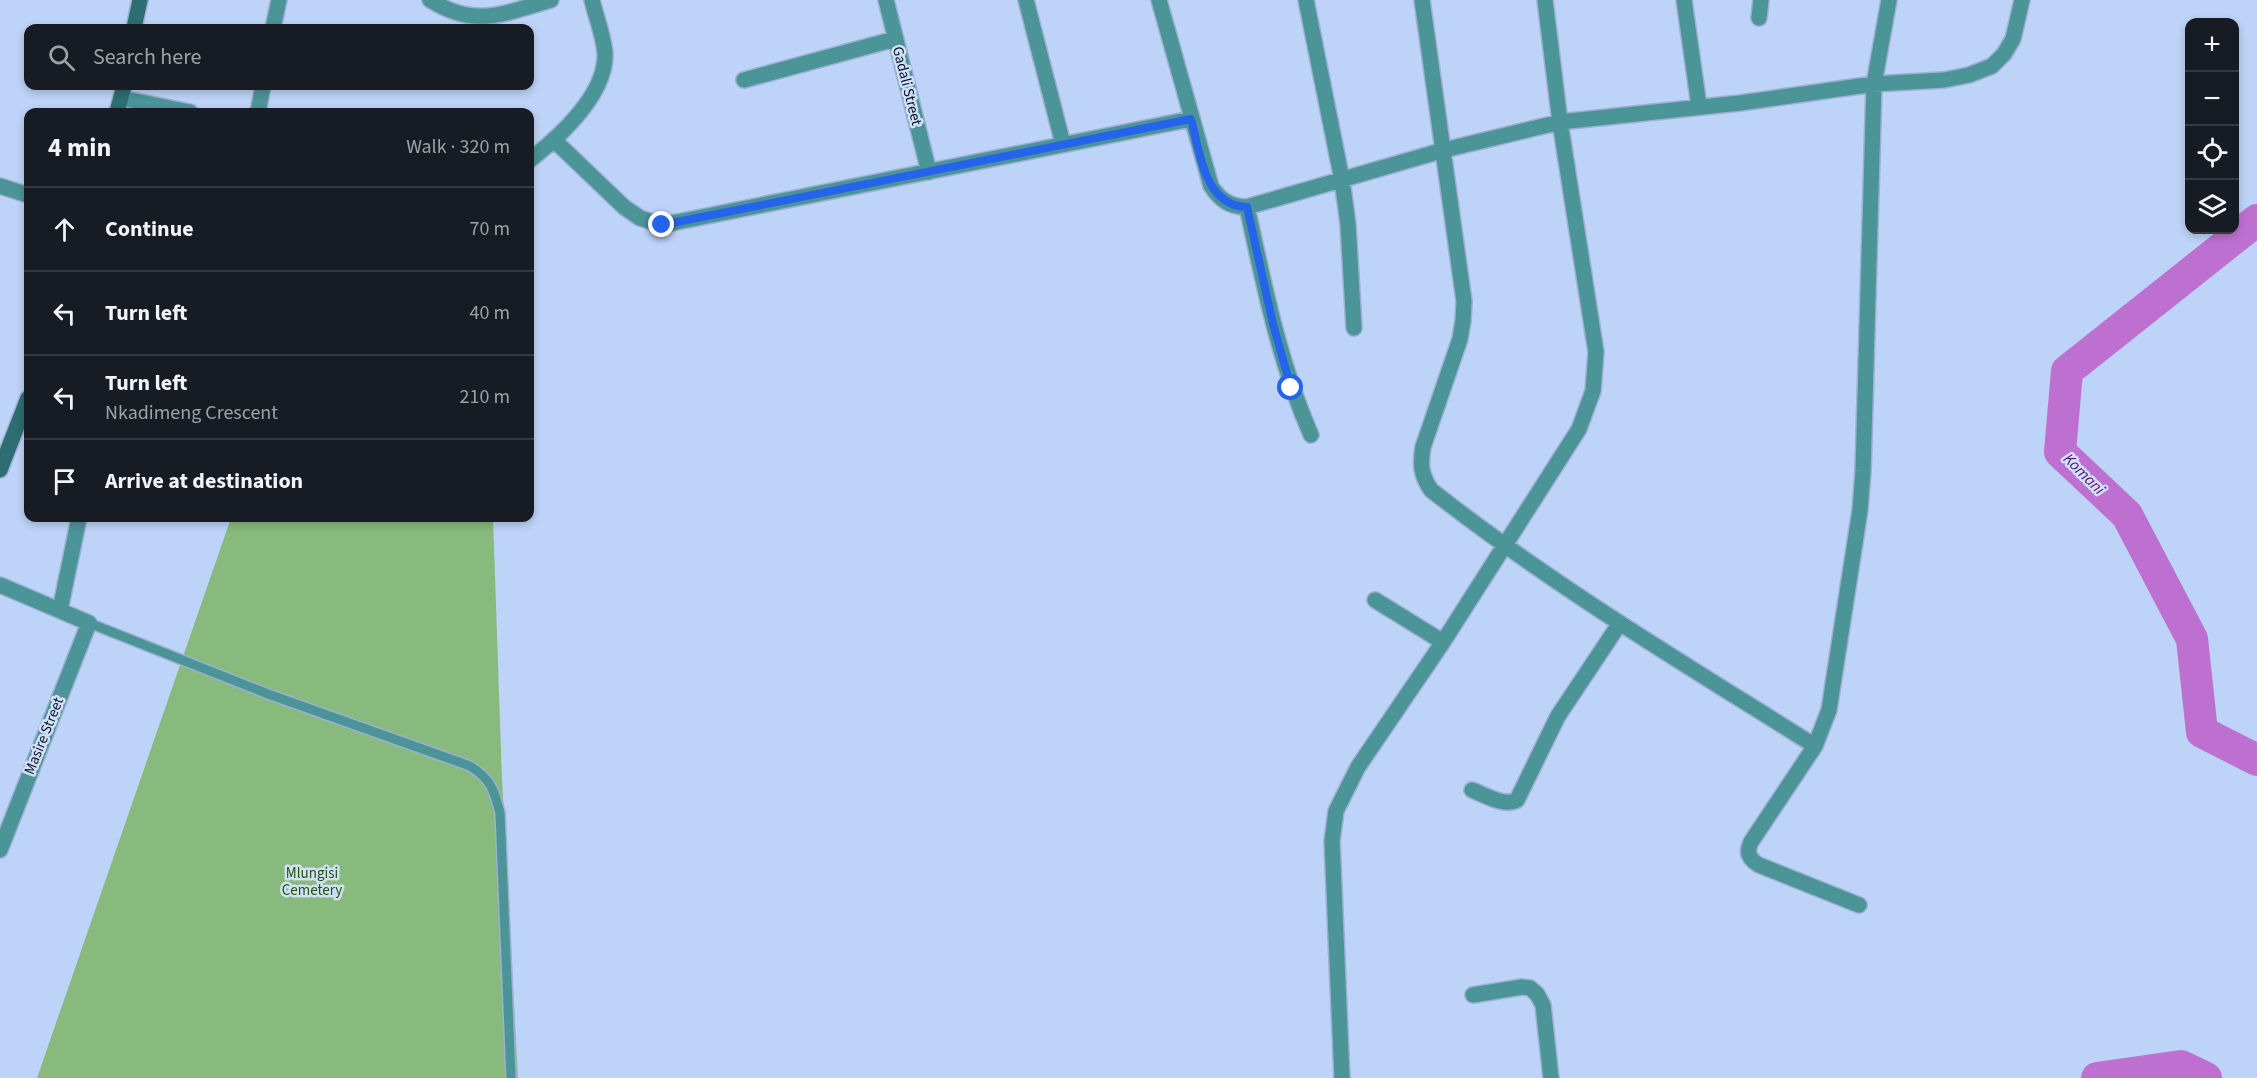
<!DOCTYPE html>
<html lang="en">
<head>
<meta charset="utf-8">
<style>
  body { margin:0; font-family:"Source Sans 3",sans-serif; background:#242831; color:#f1f3f6 }
  .controls { position:absolute; right:18px; top:18px; display:grid; overflow:hidden; border-radius:12px; box-shadow:0 3px 9px #0003 }
  .controls button { width:54px; height:54px; display:grid; place-items:center; padding:0; border:0; border-bottom:2px solid #363941; background:#171b24; color:#f1f3f6; font:30px sans-serif }
  .stop { position:absolute; width:18px; height:18px; margin:-14px; border:4px solid #2563eb; border-radius:50%; background:#fff }
  .stop.end { background:#2563eb; border-color:#fff; box-shadow:0 2px 6px #0008 }
  .list { margin:0; padding:0; list-style:none }
  h2 { display:flex; justify-content:space-between; align-items:center; height:78px; margin:0; padding:0 24px; font-size:26px }
  h2 small { font-size:20px; font-weight:400; color:#9ea1a6 }
  .list li { display:grid; grid-template-columns:39px 1fr auto; gap:18px; align-items:center; box-sizing:border-box; height:84px; padding:0 24px; border-top:2px solid #363941 }
  .list b { display:block; font-size:22px; white-space:nowrap }
  .list p { margin:0; font-size:20px; white-space:nowrap; color:#9ea1a6 }
  .list em { font-size:20px; font-style:normal; color:#9ea1a6 }
  .icon { flex:none; width:33px; height:33px; fill:none; stroke:currentColor; stroke-width:2; stroke-linecap:round; stroke-linejoin:round }
  .map { position:relative; flex:none; width:2257px; height:1078px; overflow:hidden }
  .search { position:absolute; background:#171b24; box-shadow:0 3px 9px #0003; left:24px; top:24px; width:510px; height:66px; display:flex; align-items:center; gap:15px; box-sizing:border-box; padding:0 21px; border-radius:12px; color:#9ea1a6; font-size:22px }
  .panel { position:absolute; background:#171b24; box-shadow:0 3px 9px #0003; left:24px; top:108px; width:510px; height:414px; border-radius:12px }
  .map>svg:first-child { display:block }
  .green { fill:#88ba7d }
  .lines { fill:none; stroke-linecap:round; stroke-linejoin:round }
  .river { stroke:#be70d1; stroke-width:32 }
  .lane-casing { stroke:#9cb0d1; stroke-width:12 }
  .street-casing { stroke:#9cb0d1; stroke-width:18 }
  .secondary-casing { stroke:#9cb0d1; stroke-width:18 }
  .lane { stroke:#4b9497; stroke-width:9 }
  .street { stroke:#4b9497; stroke-width:15 }
  .secondary { stroke:#2c6e71; stroke-width:15 }
  .route { stroke:#2563eb; stroke-width:8 }
  .labels { text-anchor:middle; dominant-baseline:central; stroke-width:5; stroke-linejoin:round; paint-order:stroke }
  .street-label { font-size:15px; fill:#051126; stroke:#d1e0f8 }
  .park-label { font-size:15px; fill:#1e540e; stroke:#d1e0f8 }
  .water-label { font-size:16px; font-style:italic; fill:#5d126d; stroke:#d1e0f8 }
</style>
</head>
<body>
<div class="map">
<svg width="2257" height="1078" viewBox="0 0 2257 1078">
  <rect width="100%" height="100%" fill="#bdd3f7"/>
  <!-- green -->
  <path class="green" d="M231,518H493L502,780L518,1078H37Z"/>
  <g class="lines">
    <!-- river -->
    <path class="river" d="M2257,220L2067,371L2060,452L2127,515L2192,639L2202,732L2257,760
      M2097,1078L2181,1066L2206,1078"/>
    <defs>
      <path id="lane" d="M89,623L268,694L470,766C491,779 494,790 500,813L511,1078"/>
      <path id="street" d="M430,0C476,29 504,13 551,0
        M886,0L929,172
        M1026,0L1063,144
        M1159,0L1211,186C1220,200 1230,207 1247,207L1444,150L1560,122L1740,103L1874,84L1944,80L1969,75L1992,66L2004,54L2013,39L2022,0
        M1306,0L1342,180L1348,224L1354,328
        M1422,0L1464,301L1463,321L1460,339L1423,447C1420,465 1421,475 1431,490C1552,585 1685,664 1815,746
        M1684,0L1699,106
        M1759,18L1761,0
        M273,28L279,0
        M744,80L895,39
        M121,98L190,112
        M258,112L263,86
        M555,141L624,207L640,218L662,225L1191,119
        M530,160C559,137 606,95 605,54C604,37 596,17 592,0
        M0,186L28,195
        M1247,207C1264,285 1279,362 1311,435
        M0,585L89,623L0,850
        M1375,600L1443,642
        M60,610L79,518
        M1472,790C1485,795 1504,807 1517,800L1558,716L1620,623
        M1859,905L1759,865C1749,859 1746,852 1751,842L1815,746L1829,710L1860,510L1863,471L1874,84L1889,0
        M1473,995L1522,987L1530,988L1537,994L1543,1005L1551,1078
        M1342,1078L1332,841L1336,811L1358,767L1443,642L1579,429L1593,391L1596,352L1560,122L1545,0"/>
      <path id="secondary" d="M134,28L140,0
        M117,112L124,86
        M0,470L28,398"/>
    </defs>
    <!-- lane casing -->
    <use href="#lane" class="lane-casing"/>
    <!-- street casing -->
    <use href="#street" class="street-casing"/>
    <!-- secondary casing -->
    <use href="#secondary" class="secondary-casing"/>
    <!-- lane -->
    <use href="#lane" class="lane"/>
    <!-- street -->
    <use href="#street" class="street"/>
    <!-- secondary -->
    <use href="#secondary" class="secondary"/>
  </g>
  <g class="lines">
    <!-- route -->
    <path class="route" d="M662,225L1191,119C1200,152 1204,206 1247,207L1273,324L1291,388"/>
  </g>
  <g class="labels">
    <!-- street labels -->
    <g class="street-label">
      <text transform="translate(907 86) rotate(76)">Gadali Street</text>
      <text transform="translate(44 736) rotate(-68)">Masire Street</text>
    </g>
    <!-- park labels -->
    <g class="park-label">
      <text x="312" y="873">Mlungisi<tspan x="312" dy="17">Cemetery</tspan></text>
    </g>
    <!-- water labels -->
    <g class="water-label">
      <text transform="translate(2084 474) rotate(45)">Komani</text>
    </g>
  </g>
</svg>
<div class="controls">
<button>+</button>
<button>−</button>
<button><svg class="icon" aria-label="locate" viewBox="0 0 24 24"><circle cx="12" cy="12" r="6"/><path d="M12 2v4M12 18v4M2 12h4M18 12h4"/></svg></button>
<button><svg class="icon" aria-label="layers" viewBox="0 0 24 24"><path d="M12 4l9 5-9 5-9-5zM3 14l9 5 9-5"/></svg></button>
</div>
<div class="stop" style="left:1291px;top:388px"></div>
<div class="stop end" style="left:662px;top:225px"></div>
<div class="search"><svg class="icon" aria-label="search" viewBox="0 0 24 24"><circle cx="10" cy="10" r="6"/><path d="M15 15l6 6"/></svg>Search here</div>
<section class="panel">
<h2>4 min<small>Walk · 320 m</small></h2>
<ul class="list">
<li><svg class="icon" aria-label="ahead" viewBox="0 0 24 24"><path d="M12 20V5M6 11l6-6 6 6"/></svg><div><b>Continue</b></div><em>70 m</em></li>
<li><svg class="icon" aria-label="left" viewBox="0 0 24 24"><path d="M17 20v-9H6M10 6l-5 5 5 5"/></svg><div><b>Turn left</b></div><em>40 m</em></li>
<li><svg class="icon" aria-label="left" viewBox="0 0 24 24"><path d="M17 20v-9H6M10 6l-5 5 5 5"/></svg><div><b>Turn left</b><p>Nkadimeng Crescent</p></div><em>210 m</em></li>
<li><svg class="icon" aria-label="arrive" viewBox="0 0 24 24"><path d="M6 21V4h12l-3 4 3 4H6"/></svg><div><b>Arrive at destination</b></div></li>
</ul>
</section>
</div>
</body>
</html>
